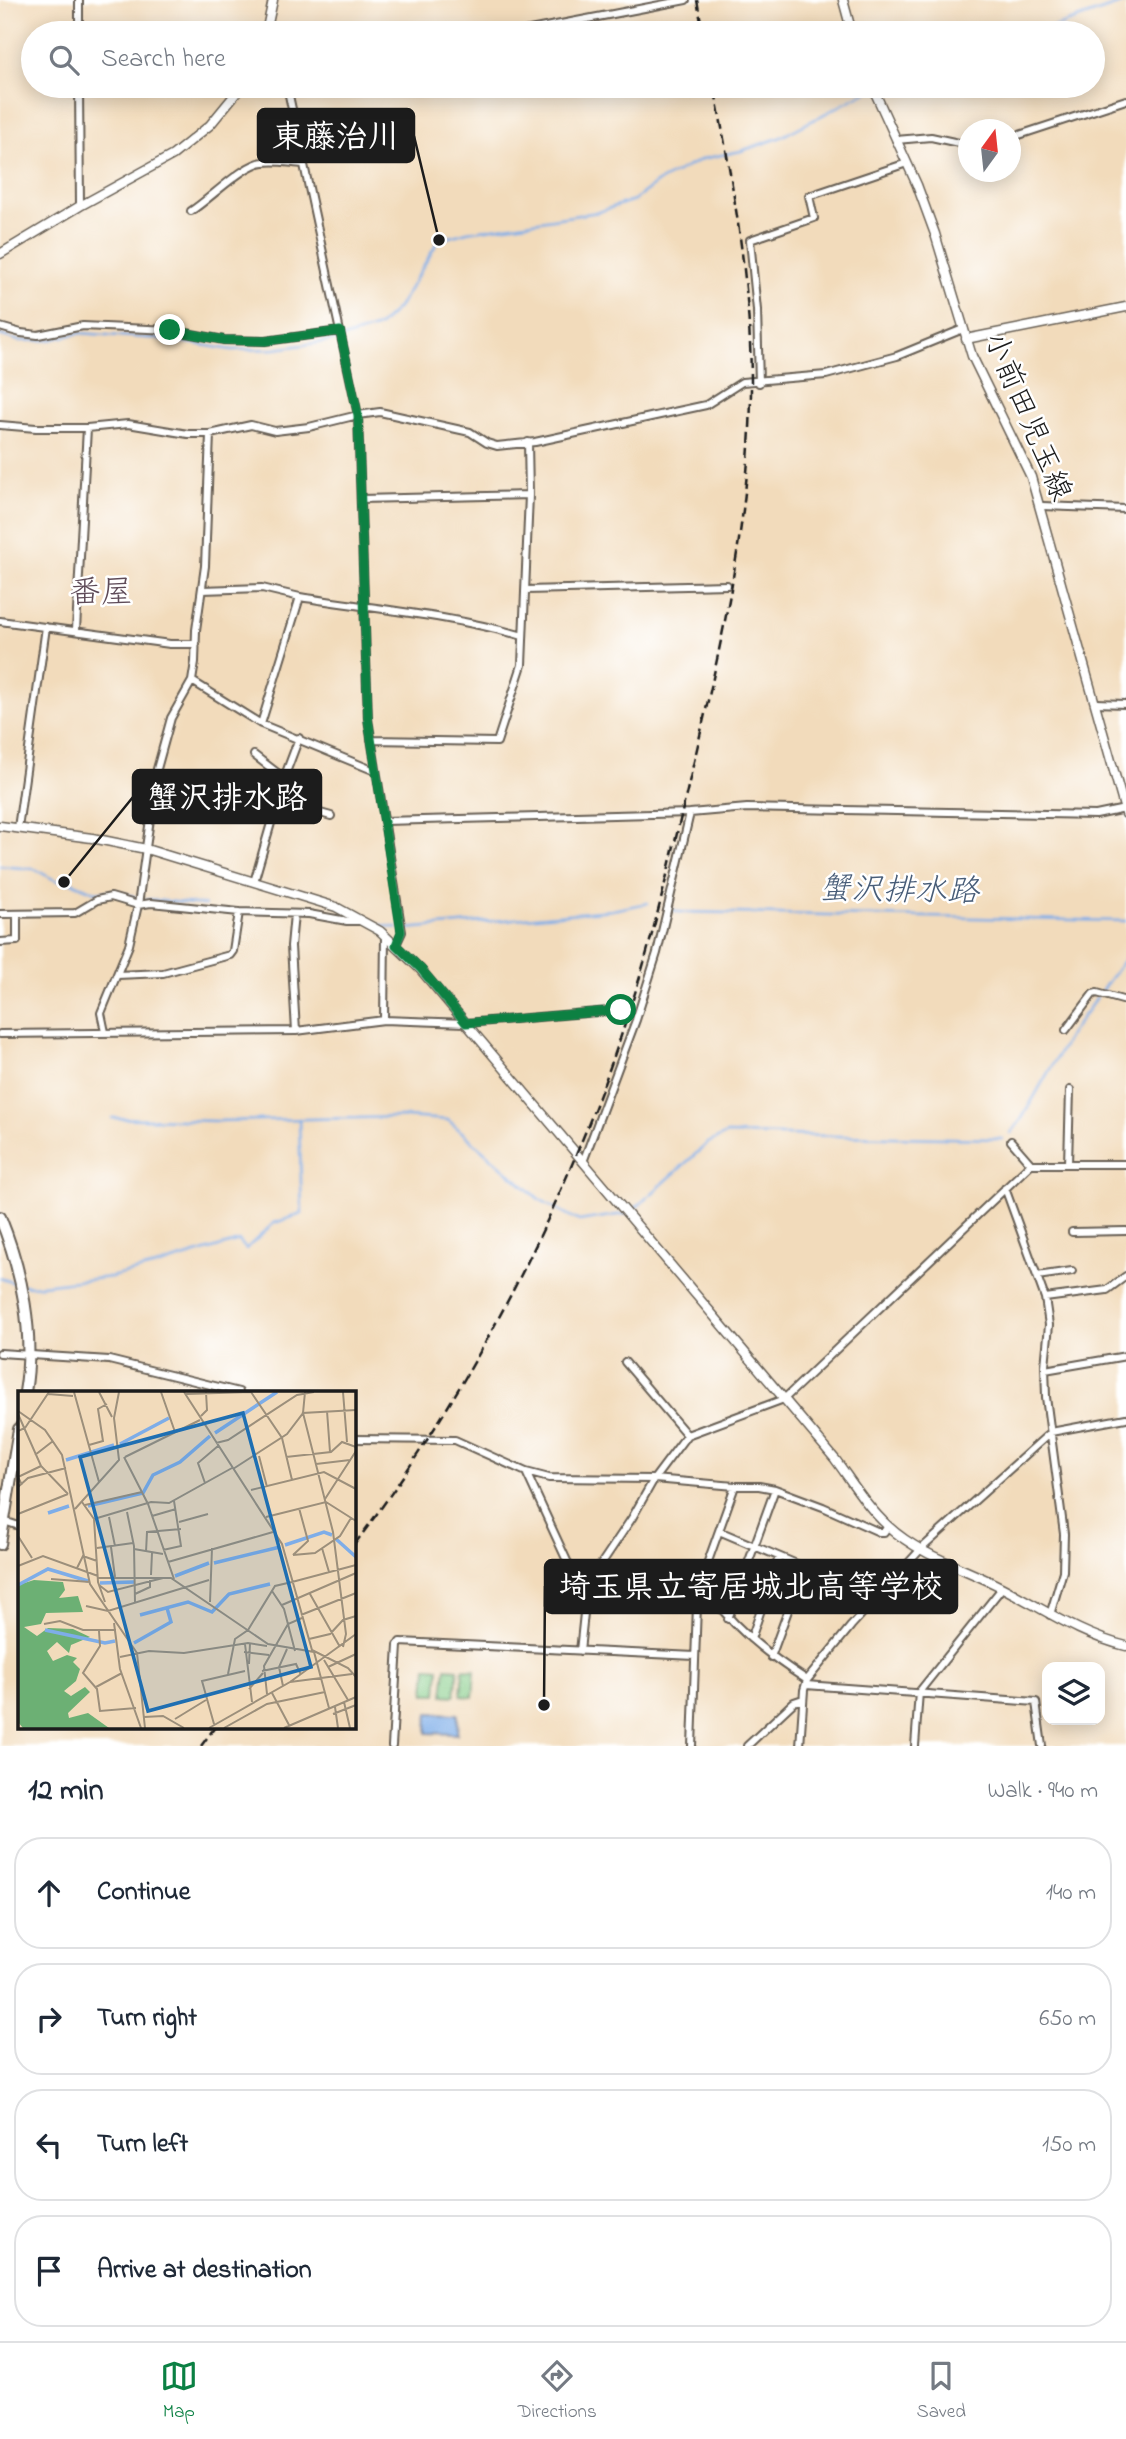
<!DOCTYPE html>
<html lang="en">
<head>
<meta charset="utf-8">
<style>
  body { margin:0; font-family:"Indie Flower","Klee One",sans-serif; background:#f6f6f7; color:#1f2937 }
  .controls { position:absolute; right:21px; bottom:21px; display:grid; overflow:hidden; border-radius:14px; box-shadow:0 4px 18px #0003 }
  .controls button { width:63px; height:63px; display:grid; place-items:center; padding:0; border:0; border-bottom:2px solid #e0e1e3; background:#fff; color:#1f2937; font:35px sans-serif }
  .compass { position:absolute; left:958px; top:119px; width:63px; height:63px; border-radius:50%; background:#fff; box-shadow:0 4px 18px #0003; rotate:15deg }
  .stop { position:absolute; width:21px; height:21px; margin:-16px; border:5px solid #0b8043; border-radius:50%; background:#fff }
  .stop.end { background:#0b8043; border-color:#fff; box-shadow:0 2px 7px #0008 }
  .list { margin:0; padding:0; list-style:none }
  h2 { display:flex; justify-content:space-between; align-items:center; height:91px; margin:0; padding:0 28px; font-size:30px }
  h2 small { font-size:23px; font-weight:400; color:#747a83 }
  .list li { display:grid; grid-template-columns:46px 1fr auto; gap:21px; align-items:center; box-sizing:border-box; height:112px; margin:0 14px 14px; padding:0 14px; border:2px solid #e0e1e3; border-radius:28px }
  .list b { display:block; font-size:26px; white-space:nowrap }
  .list em { font-size:23px; font-style:normal; color:#747a83 }
  .icon { flex:none; width:38px; height:38px; fill:none; stroke:currentColor; stroke-width:2; stroke-linecap:round; stroke-linejoin:round }
  .map { position:relative; flex:none; width:1126px; height:1746px; overflow:hidden }
  .search { position:absolute; background:#fff; box-shadow:0 4px 18px #0003; left:21px; right:21px; top:21px; height:77px; display:flex; align-items:center; gap:18px; box-sizing:border-box; padding:0 24px; border-radius:38px; color:#747a83; font-size:26px }
  .sheet { height:595px; background:#fff }
  nav { display:flex; justify-content:space-around; align-items:center; box-sizing:border-box; height:98px; border-top:2px solid #e0e1e3; background:#fff; font-size:19px; color:#747a83 }
  nav a { display:grid; justify-items:center; gap:4px }
  nav .on { color:#0b8043 }
  .map>svg:first-child { display:block }
  .green { fill:#85cc87; stroke:#507452; stroke-width:2 }
  .water { fill:#7eade8; stroke:#4d6482; stroke-width:2 }
  .lines { fill:none; stroke-linecap:round; stroke-linejoin:round }
  .stream { stroke:#7eade8; stroke-width:2.5 }
  .street-casing { stroke:#675f54; stroke-width:10 }
  .secondary-casing { stroke:#675f54; stroke-width:11 }
  .highway-casing { stroke:#675f54; stroke-width:14 }
  .street { stroke:#fff; stroke-width:6 }
  .secondary { stroke:#fff; stroke-width:8 }
  .highway { stroke:#fff; stroke-width:10 }
  .rail { stroke:#1c1c1c; stroke-width:2.5; stroke-dasharray:10 5; stroke-linecap:butt }
  .route { stroke:#0b8043; stroke-width:9 }
  .labels { text-anchor:middle; dominant-baseline:central; stroke-width:5; stroke-linejoin:round; paint-order:stroke }
  .street-label { font-size:30px; fill:#1c1c1c; stroke:#fff }
  .neighbourhood-label { font-size:32px; fill:#5e4b58; stroke:#fff }
  .water-label { font-size:32px; font-style:italic; fill:#485d78; stroke:#fff }
  .inset-river { fill:none; stroke:#7eade8; stroke-width:3.5 }
  .inset-road { fill:none; stroke:#9c8f7b; stroke-width:2 }
  .view { fill:#1f6fb2; fill-opacity:0.15; stroke:#1f6fb2; stroke-width:3.5 }
  .inset-edge { fill:none; stroke:#1c1c1c; stroke-width:3.5 }
  .leader { fill:none; stroke:#1c1c1c; stroke-width:2.5 }
  .callout-dot { fill:#1c1c1c; stroke:#fff; stroke-width:2.5 }
  .callout { fill:#1c1c1c; stroke:#1c1c1c; stroke-width:2.5 }
  .callout-label { font-size:32px; text-anchor:middle; font-weight:bold; fill:#fff }
</style>
</head>
<body>
<div class="map">
<svg width="1126" height="1746" viewBox="0 0 1126 1746">
  <rect width="100%" height="100%" fill="#fff"/>
  <filter id="ink" filterUnits="userSpaceOnUse"><feTurbulence type="fractalNoise" baseFrequency=".0143" numOctaves="2"/><feDisplacementMap in="SourceGraphic" scale="14" xChannelSelector="R" yChannelSelector="G"/><feConvolveMatrix kernelMatrix="1 2 1 2 8 2 1 2 1" color-interpolation-filters="sRGB"/></filter>
  <filter id="wash" filterUnits="userSpaceOnUse"><feTurbulence type="fractalNoise" baseFrequency=".00686" numOctaves="4" result="noise"/><feDisplacementMap in="SourceGraphic" scale="28" xChannelSelector="R" yChannelSelector="G"/><feGaussianBlur stdDeviation="1.57" result="paint"/><feColorMatrix in="noise" values="0 0 0 0 0 0 0 0 0 0 0 0 0 0 0 0 0 1.4 0 .05"/><feComposite in="paint" operator="in"/></filter>
  <g filter="url(#wash)">
    <rect width="100%" height="100%" fill="#f2dbbb"/>
    <!-- green -->
    <path class="green" d="M427,1667L439,1668L437,1694H425Z
      M446,1668L458,1669L455,1696L443,1695Z
      M463,1669L475,1670L473,1697L461,1696Z"/>
    <!-- water -->
    <path class="water" d="M428,1713L458,1714L457,1734L427,1733Z"/>
    <g class="lines">
      <!-- stream -->
      <path class="stream" d="M1037,33L1126,2
        M0,335L19,341L49,340L80,333L172,340L232,350L275,349L337,340L378,327L398,308L439,240L467,232L598,212L634,200L658,182L702,159L741,151L779,138L870,90
        M0,866L34,869L55,880L74,883L95,892L116,891L135,897
        M145,899L205,905
        M670,909L680,912L1126,921
        M381,925L398,928
        M406,929L612,910L648,903
        M1101,991L1126,957
        M112,1118L216,1121L406,1117L448,1120L539,1199L579,1221L630,1213L708,1143L726,1134L1002,1139
        M1011,1133L1021,1120L1070,1034L1097,997
        M0,1278L17,1284
        M23,1285L32,1286L111,1277L156,1266L239,1241L246,1249L274,1223L302,1214L299,1119"/>
    </g>
  </g>
  <g filter="url(#ink)">
    <g class="lines">
      <defs>
        <path id="street" d="M79,0V33
          M514,33L686,0
          M79,86L80,206
          M287,86L358,415L368,719L402,932L396,945
          M1010,138L1126,100
          M896,140L931,137L968,145
          M191,211C210,199 245,163 264,162C276,160 290,163 303,164
          M0,327L21,333L38,335L83,326L170,330L224,340L265,341L340,331
          M759,383L757,310L750,240L814,218L809,196L907,163
          M0,425L36,428H87L128,424L188,434H210L251,425L275,431L309,427L358,415L380,412L470,432L487,443L497,446L535,442L706,405L742,382L826,375L897,356L963,329
          M361,499L529,495
          M1042,506L1126,509
          M202,590L262,588L300,597
          M526,590L727,585
          M0,621L170,644H196
          M76,630L87,428
          M192,681L261,724L375,771
          M1095,703L1126,704
          M261,724L300,597C375,609 450,615 523,636
          M371,740L497,742L522,665L529,495L528,442
          M254,755L284,778
          M277,801L331,816
          M384,821L690,813L747,808L1096,815L1125,809
          M18,828L46,627
          M254,882L284,778L299,738
          M0,914L75,913L97,900L111,897L138,905L151,903L239,912L309,914L347,921H361
          M294,914L291,946L296,1031
          M0,942L17,941V915
          M117,975L163,973L230,955L233,951L239,912
          M384,1020L385,935
          M1066,1030L1093,994L1097,993L1126,1001
          M105,1032L101,1013L129,945L138,905L157,769L171,718L192,681L195,662L196,630L205,566L210,434
          M0,1034L296,1031L384,1020L466,1023L621,1010
          M1011,1141L1031,1164
          M583,1162L636,1020L657,953L690,813
          M1068,1164L1070,1090
          M1005,1188L1045,1298L1049,1325L1045,1366L1046,1397L1064,1534L1063,1571L1050,1615
          M1072,1232L1126,1231
          M1037,1276L1072,1271
          M1045,1298L1107,1290L1126,1276
          M0,1353L109,1360L239,1392
          M625,1362L687,1435
          M1045,1370L1126,1356
          M354,1439L455,1440L526,1472L549,1478L654,1479L735,1486H759L775,1489L823,1507L879,1532H884L888,1526
          M526,1472L580,1589L584,1592
          M4,1521L19,1526
          M719,1531L877,1598
          M701,1581C728,1624 765,1653 807,1680
          M728,1619L775,1489
          M751,1639L779,1557
          M580,1651L587,1585L632,1518L654,1479L687,1435L784,1399L1031,1164H1126
          M771,1657L804,1567
          M806,1685L1036,1702L1042,1746
          M392,1746L398,1645L400,1642L695,1656
          M692,1746L697,1605L701,1581L735,1486
          M747,1746L794,1702L803,1699
          M800,1746L804,1690L807,1680L851,1626L921,1549L1051,1432L1126,1418
          M915,1746L919,1692L1002,1588"/>
        <path id="secondary" d="M843,0L852,33
          M266,33L273,0
          M872,86L917,185L935,234L972,356L1031,477L1126,814
          M0,254L80,206L173,155L210,125L242,86
          M966,339L1126,307
          M0,826L92,838L146,849L336,907L380,931L420,969L835,1459C852,1482 867,1507 888,1526C919,1555 964,1568 1001,1587C1042,1608 1080,1635 1126,1646"/>
        <path id="highway" d="M0,1217C22,1271 35,1334 25,1392
          M0,1544L19,1429"/>
      </defs>
      <!-- street casing -->
      <use href="#street" class="street-casing"/>
      <!-- secondary casing -->
      <use href="#secondary" class="secondary-casing"/>
      <!-- highway casing -->
      <use href="#highway" class="highway-casing"/>
      <!-- street -->
      <use href="#street" class="street"/>
      <!-- secondary -->
      <use href="#secondary" class="secondary"/>
      <!-- highway -->
      <use href="#highway" class="highway"/>
      <!-- rail -->
      <path class="rail" d="M697,0L703,33
        M354,1545C472,1388 563,1210 625,1024C655,935 674,844 696,753C724,632 751,512 751,386C751,285 733,184 714,86
        M201,1746L215,1727"/>
    </g>
  </g>
  <g class="lines" filter="url(#ink)">
    <!-- route -->
    <path class="route" d="M170,330L224,340L265,341L340,331L358,415L368,719L401,932L396,945L421,969L466,1023L621,1010"/>
  </g>
  <g class="labels">
    <!-- street labels -->
    <g class="street-label">
      <text transform="translate(1026 417) rotate(67)">小前田児玉線</text>
    </g>
    <!-- neighbourhood labels -->
    <g class="neighbourhood-label">
      <text x="101" y="594">番屋</text>
    </g>
    <!-- water labels -->
    <g class="water-label">
      <text transform="translate(899 892) rotate(1)">蟹沢排水路</text>
    </g>
  </g>
  <!-- overview -->
  <g transform="translate(18 1391)">
    <rect width="338" height="338" fill="#f2dbbb"/>
    <path d="M16,189L45,191L47,199L41,207L60,205L65,221L28,222L23,233L6,236L19,245L30,237L55,238L72,246L53,254L51,262L39,251L29,260L35,270L49,264L59,267L55,271L62,278L58,290L46,300L53,305L67,296L72,301L50,322L51,327L70,322L91,337H5L0,331V194Z" fill="#6cb074"/>
    <path class="inset-river" d="M197,42L259,1M102,53L151,27M48,69L96,54M70,115L125,102L135,84L162,71L192,45M30,122L51,115M318,148L338,166M267,154L306,141L314,144M196,172L262,156M157,185L191,172M82,192L116,191M0,194L30,178L70,190M122,224L170,211L194,221L211,203L252,193M27,239L87,252L97,250M116,252L153,231L149,217"/>
    <path class="inset-road" d="M56,1L81,91M81,1L94,26M143,1L157,41M166,1L264,153L294,259L330,277L338,286M233,1L264,47L274,89M325,1L329,51M30,3L55,5M168,3L233,1M0,20L27,39L44,64L72,193L119,262L127,337M309,20L312,61M0,23L23,75L50,103M183,25L189,19L188,1M0,40L7,37L31,1M198,52L210,49L279,4L296,1M71,54L85,50L80,18L89,13M17,64L35,50M241,65L249,96M106,66L130,113L156,188M107,66L182,29M268,66L313,61L324,51L338,56M298,73L332,69M215,78L269,43L285,22L287,1M187,92L180,72L200,55M4,94L0,86L23,75M0,96L10,87L48,77M233,99L306,81L338,98M307,108L338,60M64,111L76,128L80,191L87,211M67,114L124,101M57,118L101,69L96,27L101,1M109,121L116,155L117,212M0,123L50,103M134,125L158,118M91,126L97,155M248,126L308,111L338,130M76,128L133,111L151,112L214,77M161,131L190,123M0,145L14,167M93,156L97,186M79,157L115,152M304,157L311,181M116,158L145,163M145,159L163,155L156,110M128,161L129,141L163,138M275,164L297,162L322,145L333,127M275,164L290,150L281,117M150,171L255,141M0,175L25,165L80,185M59,177L65,165L79,170M133,184L134,162M80,187H153L250,253L296,261L311,317M33,188L72,191M274,191L338,174M81,194L90,201L145,187M254,200L266,218L277,260M117,203L132,196V189M292,203L322,256M192,211L194,157M264,214L338,182M68,215L90,220L191,189M283,224L338,202M96,232L102,278L123,337M26,233L42,230L65,239H98M81,240L82,255L65,282L79,298L82,320L118,317M291,248L312,243L325,229L338,225M227,253L234,311M325,256L328,243L315,141L285,22L338,19M226,261L251,264M102,266L131,260L166,262L230,252L249,255M306,269L330,309M231,273L232,252M310,276L338,263M244,280L278,273L283,284M210,283L217,248L230,239L257,195L274,191M272,291L334,283M265,295L261,276L269,258M78,296L104,282M231,298L245,282M254,302L271,334M249,303L246,275L270,233L284,227M326,311L332,337M317,316L320,337M315,323L338,314M126,326L145,325L166,337M157,328L188,309M196,333L184,290L227,280M191,337L272,291L338,243M206,337L249,313L307,301M266,337L338,306"/>
    <path class="view" d="M225,22L293,276L130,320L62,66Z"/>
    <rect width="338" height="338" class="inset-edge"/>
  </g>
  <!-- callouts -->
  <path class="leader" d="M439 240L414 136M64 882L133 797M544 1705L545 1586"/>
  <g class="callout-dot">
    <circle cx="439" cy="240" r="7"/>
    <circle cx="64" cy="882" r="7"/>
    <circle cx="544" cy="1705" r="7"/>
  </g>
  <g class="callout">
    <rect x="258" y="109" width="156" height="53" rx="7"/>
    <rect x="133" y="770" width="188" height="53" rx="7"/>
    <rect x="545" y="1560" width="412" height="53" rx="7"/>
  </g>
  <g class="callout-label">
    <text x="336" y="147">東藤治川</text>
    <text x="227" y="808">蟹沢排水路</text>
    <text x="751" y="1597">埼玉県立寄居城北高等学校</text>
  </g>
</svg>
<div class="controls">
<button><svg class="icon" aria-label="layers" viewBox="0 0 24 24"><path d="M12 4l9 5-9 5-9-5zM3 14l9 5 9-5"/></svg></button>
</div>
<svg class="compass" viewBox="-18 -18 36 36"><path d="M0-13l5 13h-10z" fill="#e53935"/><path d="M0 13l5-13h-10z" fill="#747a83"/></svg>
<div class="stop" style="left:621px;top:1010px"></div>
<div class="stop end" style="left:170px;top:330px"></div>
<div class="search"><svg class="icon" aria-label="search" viewBox="0 0 24 24"><circle cx="10" cy="10" r="6"/><path d="M15 15l6 6"/></svg>Search here</div>
</div>
<section class="sheet">
<h2>12 min<small>Walk · 940 m</small></h2>
<ul class="list">
<li><svg class="icon" aria-label="ahead" viewBox="0 0 24 24"><path d="M12 20V5M6 11l6-6 6 6"/></svg><div><b>Continue</b></div><em>140 m</em></li>
<li><svg class="icon" aria-label="right" viewBox="0 0 24 24"><path d="M7 20v-9h11M14 6l5 5-5 5"/></svg><div><b>Turn right</b></div><em>650 m</em></li>
<li><svg class="icon" aria-label="left" viewBox="0 0 24 24"><path d="M17 20v-9H6M10 6l-5 5 5 5"/></svg><div><b>Turn left</b></div><em>150 m</em></li>
<li><svg class="icon" aria-label="arrive" viewBox="0 0 24 24"><path d="M6 21V4h12l-3 4 3 4H6"/></svg><div><b>Arrive at destination</b></div></li>
</ul>
</section>
<nav>
<a class="on"><svg class="icon" aria-label="map" viewBox="0 0 24 24"><path d="M3 6l6-2 6 2 6-2v14l-6 2-6-2-6 2zM9 4v14M15 6v14"/></svg>Map</a>
<a><svg class="icon" aria-label="directions" viewBox="0 0 24 24"><path d="M12 3l9 9-9 9-9-9zM9 14v-3h6M13 9l2 2-2 2"/></svg>Directions</a>
<a><svg class="icon" aria-label="saved" viewBox="0 0 24 24"><path d="M7 4h10v16l-5-4-5 4z"/></svg>Saved</a>
</nav>
</body>
</html>
